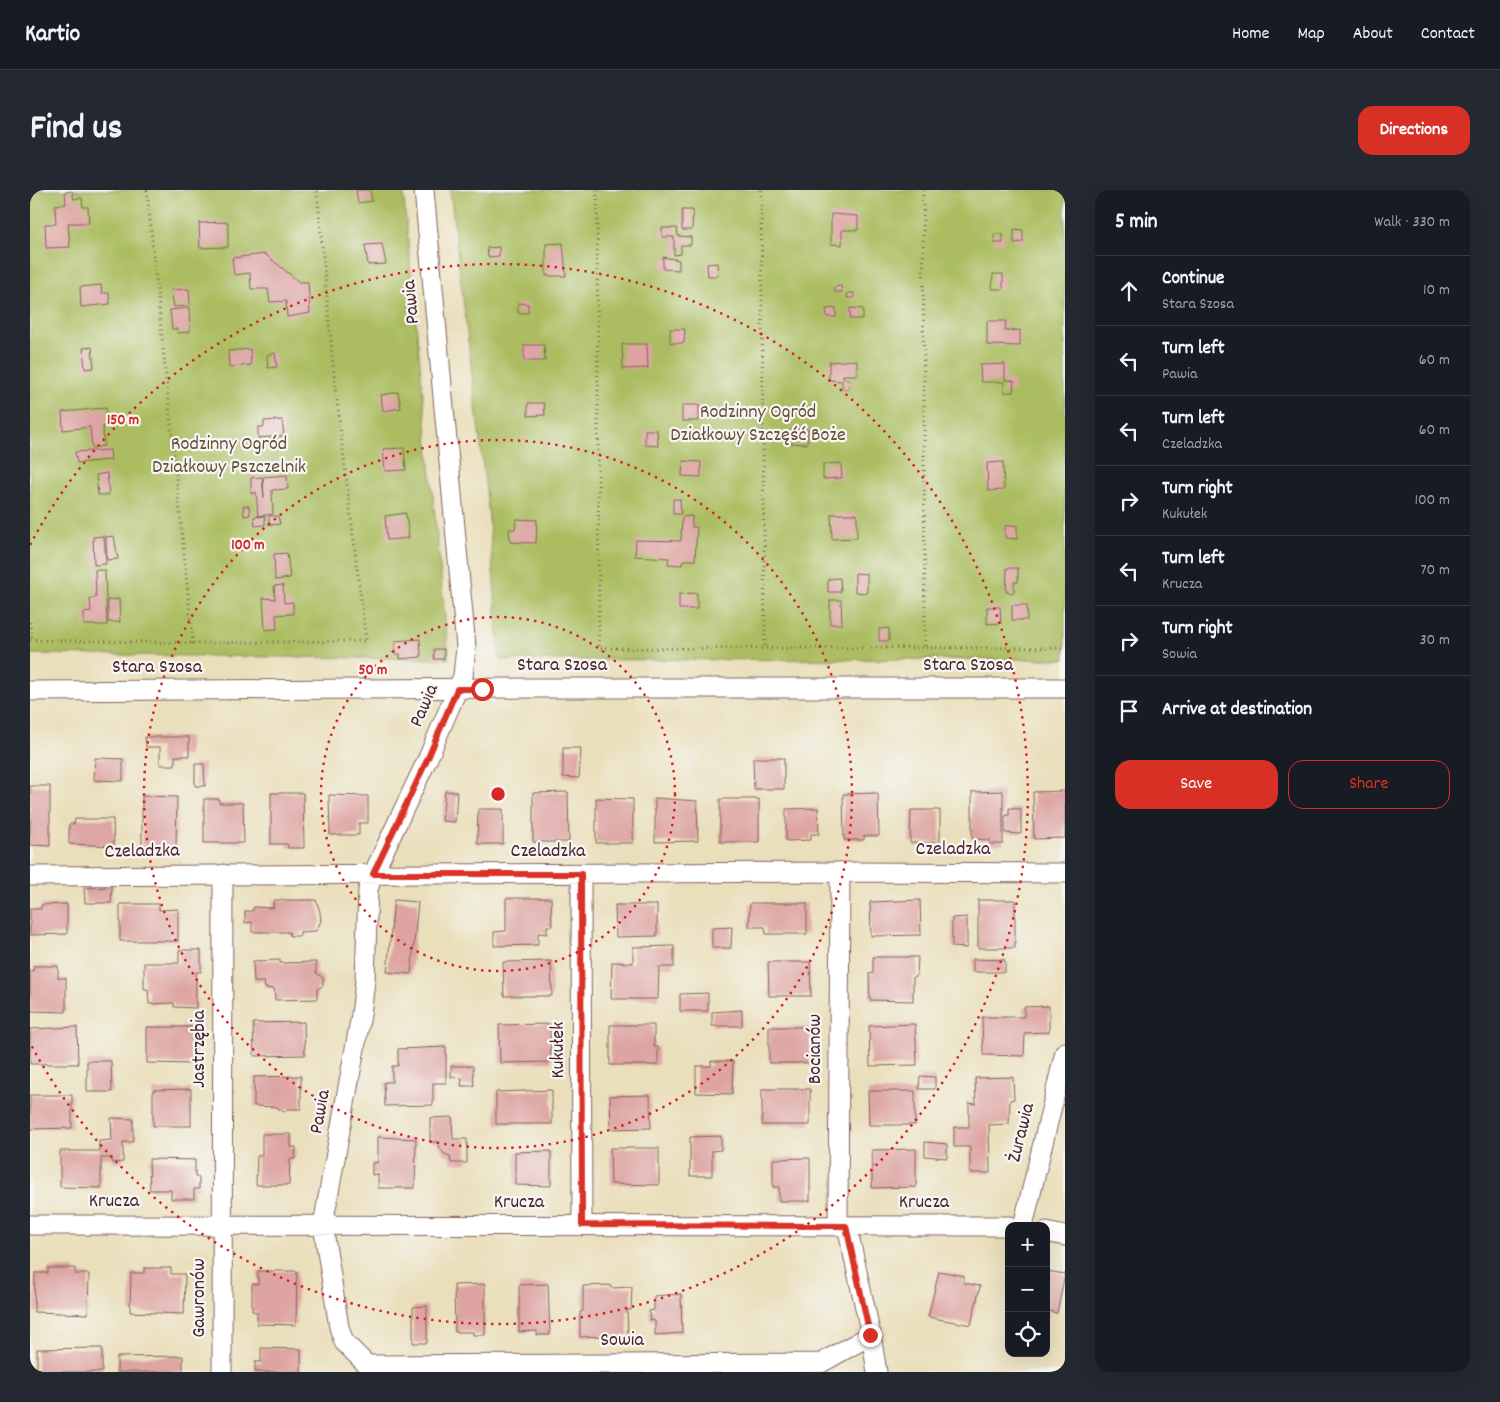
<!DOCTYPE html>
<html lang="en">
<head>
<meta charset="utf-8">
<style>
  body { margin:0; font-family:Dekko,sans-serif; background:#242831; color:#f1f3f6 }
  .controls { position:absolute; right:15px; bottom:15px; display:grid; overflow:hidden; border-radius:10px; box-shadow:0 5px 20px #0002 }
  .controls button { width:45px; height:45px; display:grid; place-items:center; padding:0; border:0; border-bottom:1px solid #363941; background:#171b24; color:#f1f3f6; font:25px sans-serif }
  .stop { position:absolute; width:15px; height:15px; margin:-11px; border:4px solid #d93025; border-radius:50%; background:#fff }
  .stop.end { background:#d93025; border-color:#fff; box-shadow:0 1px 5px #0008 }
  .list { margin:0; padding:0; list-style:none }
  h2 { display:flex; justify-content:space-between; align-items:center; height:65px; margin:0; padding:0 20px; font-size:21px }
  h2 small { font-size:16px; font-weight:400; color:#9ea1a6 }
  .list li { display:grid; grid-template-columns:32px 1fr auto; gap:15px; align-items:center; box-sizing:border-box; height:70px; padding:0 20px; border-top:1px solid #363941 }
  .list b { display:block; font-size:19px; white-space:nowrap }
  .list p { margin:0; font-size:16px; white-space:nowrap; color:#9ea1a6 }
  .list em { font-size:16px; font-style:normal; color:#9ea1a6 }
  .actions { display:flex; gap:10px; padding:15px 20px }
  .actions a { flex:1; padding:11px 0; border:1px solid #d93025; border-radius:15px; text-align:center; font-size:18px; color:#d93025 }
  .actions .main { background:#d93025; color:#fff }
  .icon { flex:none; width:28px; height:28px; fill:none; stroke:currentColor; stroke-width:2; stroke-linecap:round; stroke-linejoin:round }
  .map { position:relative; flex:none; width:1035px; height:1182px; overflow:hidden; border-radius:15px }
  header { display:flex; align-items:center; gap:30px; box-sizing:border-box; height:70px; padding:0 25px; background:#171b24; border-bottom:1px solid #363941 }
  header strong { font-size:24px }
  nav { display:flex; gap:28px; margin-inline-start:auto; font-size:18px }
  .intro { display:flex; align-items:center; justify-content:space-between; box-sizing:border-box; height:120px; padding:0 30px }
  h1 { margin:0; font-size:35px }
  .button { padding:12px 22px; border-radius:15px; background:#d93025; color:#fff; font-size:18px; font-weight:700 }
  main { display:flex; gap:30px; padding:0 30px }
  aside { flex:1; background:#171b24; border-radius:15px; box-shadow:0 5px 20px #0002 }
  .map>svg:first-child { display:block }
  .green { fill:#abbd61; stroke:#7a6e46 }
  .building { fill:#dda4a2 }
  .lines { fill:none; stroke-linecap:round; stroke-linejoin:round }
  .street-casing { stroke:#82625d; stroke-width:21 }
  .path { stroke:#82625d; stroke-width:3; stroke-dasharray:1 4; stroke-linecap:butt }
  .street { stroke:#fff; stroke-width:19 }
  .route { stroke:#d93025; stroke-width:6 }
  .ring { fill:none; stroke:#d62828; stroke-width:2.5; stroke-dasharray:2.5 5 }
  .labels { text-anchor:middle; dominant-baseline:central; stroke-width:4.5; stroke-linejoin:round; paint-order:stroke }
  .street-label { font-size:20px; fill:#4a1f2b; stroke:#f6f6f2 }
  .park-label { font-size:20px; fill:#674e3b; stroke:#f6f6f2 }
  .centre { fill:#d62828; stroke:#f6f6f2; stroke-width:2.5 }
  .ring-label { font-size:15px; text-anchor:middle; font-weight:bold; fill:#d62828; stroke:#f6f6f2; stroke-width:4.5; stroke-linejoin:round; paint-order:stroke }
</style>
</head>
<body>
<header>
<strong>Kartio</strong>
<nav><a>Home</a><a>Map</a><a>About</a><a>Contact</a></nav>
</header>
<div class="intro"><h1>Find us</h1><a class="button">Directions</a></div>
<main>
<div class="map">
<svg width="1035" height="1182" viewBox="0 0 1035 1182">
  <rect width="100%" height="100%" fill="#f6f6f2"/>
  <filter id="ink" filterUnits="userSpaceOnUse"><feTurbulence type="fractalNoise" baseFrequency=".02" numOctaves="2"/><feDisplacementMap in="SourceGraphic" scale="10" xChannelSelector="R" yChannelSelector="G"/><feConvolveMatrix kernelMatrix="1 2 1 2 8 2 1 2 1" color-interpolation-filters="sRGB"/></filter>
  <filter id="wash" filterUnits="userSpaceOnUse"><feTurbulence type="fractalNoise" baseFrequency=".0096" numOctaves="4" result="noise"/><feDisplacementMap in="SourceGraphic" scale="20" xChannelSelector="R" yChannelSelector="G"/><feGaussianBlur stdDeviation="1.12" result="paint"/><feColorMatrix in="noise" values="0 0 0 0 0 0 0 0 0 0 0 0 0 0 0 0 0 1.4 0 .05"/><feComposite in="paint" operator="in"/></filter>
  <g filter="url(#wash)">
    <rect width="100%" height="100%" fill="#eadfbb"/>
    <!-- green -->
    <path class="green" d="M0,0H373L419,469L0,464Z
      M420,0H1035V469L470,470L458,318Z"/>
    <g id="blocks">
      <!-- building -->
      <path class="building" d="M326,0H340L342,11L328,13Z
        M42,1L44,9L52,8L53,17H58L59,33H38L40,57L16,58L15,34H26L25,15L36,14L35,2Z
        M652,20H663L662,40H652Z
        M801,24L828,26V40H812V55L801,54Z
        M198,32V57L170,58L169,33Z
        M632,38H647L648,46L661,47V55H651V64L644,65V47H632Z
        M984,39L993,40V52L984,53Z
        M964,44H973V53H964Z
        M533,53L536,86H516V54Z
        M352,54L356,74L338,75L335,55Z
        M469,57V66L458,67L457,58Z
        M235,64L269,92H278L280,123L257,127L256,111L240,112L238,99H221L220,83L204,85L202,68Z
        M633,67L649,70V80L633,79Z
        M687,73L688,86H678L677,74Z
        M963,84H973V99H962Z
        M71,95L72,103H79L80,114L51,117L50,97Z
        M811,96L812,102H805L804,97Z
        M159,99L160,116L144,117L141,100Z
        M818,103H824V108H817Z
        M488,113L498,114V123H488Z
        M159,118L160,142L148,143L147,139H142L140,120Z
        M806,118V127H797L796,119Z
        M820,118L833,119V129H820Z
        M957,131H976L975,141L990,140V156L957,155Z
        M640,139H655L654,153H640Z
        M592,154H617L618,178L593,179Z
        M494,155H514L515,171H494Z
        M62,157L64,178L55,179L53,158Z
        M220,159L221,175L199,177L198,161Z
        M245,163L247,177L238,178L237,165Z
        M827,170V185H813V189H820L819,199H812V191L799,190V172Z
        M975,174V190L984,191L983,202H974V192H951L950,175Z
        M368,202L371,218L353,221L351,205Z
        M498,213H514L515,225L498,226Z
        M652,215H669V231H652Z
        M76,218L77,236H73L74,256L62,258L60,237L33,240L32,222Z
        M252,230L254,246L228,248V237H234V231Z
        M761,239H778L777,254L760,253Z
        M615,240H627L628,256L615,255Z
        M374,258L376,280L355,281L353,259Z
        M80,260L81,270L47,273L45,262Z
        M653,271L671,272V287L652,286Z
        M973,272L974,300L958,301L957,273Z
        M811,273L812,288L793,289V274Z
        M77,283L79,305H68L66,285Z
        M257,285L258,299L242,300L243,324L228,326L226,302L221,304V288L232,287L234,308L233,287Z
        M643,309H650L651,324H643Z
        M213,316H219L220,325L214,326Z
        M376,323L379,348L357,350L355,326Z
        M801,324H827V348L802,349Z
        M235,326V335L225,336L224,327Z
        M239,326H248L250,334L239,335Z
        M662,326V337H667L665,370H653L652,375L638,374L639,368L605,366L606,350L651,351L652,327Z
        M486,329L507,330L506,353L480,352L479,339H485Z
        M987,335V349L975,348V336Z
        M74,346L76,374L64,375L63,347Z
        M84,346L88,369L77,370L76,347Z
        M257,363L260,388L245,390L244,364Z
        M977,378H988V392H984V403L976,402Z
        M65,380H75L77,435H54V423L61,422L60,408H66Z
        M825,383L837,384V403L825,402Z
        M810,388L811,402H798V389Z
        M253,395L254,413L263,412V424L246,425L247,439L235,440L233,408L245,409L244,396Z
        M667,403V419H649V404Z
        M89,409L90,432H78V410Z
        M800,410H811L812,434H800Z
        M982,415H997V430H982Z
        M957,417H970L971,433L957,434Z
        M859,438V451H849V439Z
        M390,449L391,467L370,469V464H365V451Z
        M404,459H414V469H404Z
        M115,547H159V566H145V575H130V557H116Z
        M533,558H551L549,588L533,587Z
        M65,568L93,569V591L64,590Z
        M723,568H754V599H724Z
        M165,574H174L175,596H165Z
        M0,596H20V656L0,655Z
        M415,601L427,602L425,632L412,631Z
        M973,601V654H960V650L942,649V602Z
        M1035,601V648L1004,649L1003,602Z
        M538,602L539,652H503V603Z
        M241,603H273L274,658H258L257,654H241Z
        M848,603L849,646H834V650H814L813,604Z
        M299,605L338,606V633H329V645H300Z
        M112,606L147,607L146,657L112,655Z
        M566,608L603,609V653H566Z
        M625,608L667,611L668,651L625,652Z
        M174,609H189V613H213L214,653H174Z
        M690,609H729V652H690Z
        M788,618L789,644H781V650L756,651V619Z
        M979,618L991,619V644L975,643V626L979,625Z
        M448,619H473V654H447Z
        M881,620H910V652L880,653Z
        M45,629H83L84,656L39,654V634H44Z
        M82,697L81,713H55L54,698Z
        M476,708H521L522,736H517V744L508,743V755L464,756V742L476,741Z
        M244,710H286L290,722L291,731L286,741L270,742V746H260L259,742H222V732L215,733V721H222L224,717L243,718Z
        M364,710L388,712L381,784L357,782Z
        M890,710L891,745L841,746L840,712Z
        M948,710H985V758H948Z
        M720,713H777V744H736L735,737H719Z
        M37,714V744L0,745V719H11V715Z
        M90,714H129V720L148,719V751H90Z
        M585,715H627V746L586,747Z
        M937,727V758L922,757V728Z
        M702,737L701,758H682V738Z
        M644,756V777H629L628,809H581L582,772L603,773V757Z
        M149,760H171V782H166V818L144,817V813L119,814L118,799H114V773H149Z
        M843,767H888L887,786L883,787V811L840,810L839,784L843,783Z
        M943,769L975,770V782H943Z
        M250,770V773L286,772V783L293,788V796L287,799V809L245,810L244,799L235,798L234,792H224L223,771Z
        M521,771L522,806H474L473,772Z
        M738,772H780L781,806H739Z
        M4,776H28V788H36V822L0,821V780L3,781Z
        M678,803V821H650V804Z
        M1019,816V842L995,843L994,866L953,865L952,827H994V817Z
        M712,820V836H682V822Z
        M274,832L275,865L224,866L223,833Z
        M520,834L521,872L470,873L469,835Z
        M885,834L887,875L840,876L839,836Z
        M580,835H624V857H628V875H580Z
        M47,837L48,874H0V839Z
        M117,837H165V874L117,873Z
        M739,837H780V873H739Z
        M416,857V893H403V915L355,916L354,892H362V876H368V859Z
        M57,871H81L82,902H57Z
        M681,871H703L702,904L666,903V876H681Z
        M421,876H443L444,896H431L432,888L421,887Z
        M271,886V919H257L254,922L247,917L224,916V887Z
        M890,886L905,887V899H889Z
        M983,887L984,909L980,910L979,934L959,935L960,983H940V957H924V937H939V913L946,914L945,888Z
        M161,899V936H123V900Z
        M732,899H780V935H732Z
        M522,900V934H466V902Z
        M838,901H885V935H839Z
        M0,905H42V938L0,939Z
        M620,905L621,938L581,939L580,906Z
        M422,927L423,949H437V973H421L420,966L414,964L407,952H400V928Z
        M81,928L103,929V952H93V972L82,973V968H71V998L30,997V961H69V951L82,950Z
        M232,944H261V957H266L265,969H260L259,995H226L227,966L232,965Z
        M691,946V960L682,961V986H660V947Z
        M348,947L386,949L385,998H348V984L342,985V973L348,972Z
        M895,952L917,954V968L895,966Z
        M580,958H629V995L581,994Z
        M886,959V997L842,998V960Z
        M521,961V996L485,995V962Z
        M780,968V1011H749V997H743V969Z
        M119,969L165,970V987H169V999H164V1009H141V1000H120Z
        M18,1078H45V1084H59L58,1124L4,1122L5,1083H18Z
        M114,1078H141V1084H155L154,1124L100,1122L101,1083H114Z
        M228,1081H267L266,1135L227,1134V1122L222,1121V1094H228Z
        M909,1081L934,1086V1093L950,1096L941,1135L898,1127Z
        M1016,1081L1035,1084L1027,1123L1019,1121L1017,1131Z
        M455,1094V1145H443V1142H425L424,1095Z
        M518,1094L520,1145H507V1141L489,1142V1095Z
        M580,1095L581,1098L602,1097L601,1120H597L598,1145L550,1147V1122L553,1121V1096Z
        M651,1104L652,1143L625,1145V1131L620,1130L619,1121L624,1120V1106Z
        M397,1116V1153H383V1117Z
        M72,1158V1182H7V1159Z
        M231,1158L271,1159V1182H225V1172H231Z
        M153,1166V1182H87V1167Z"/>
    </g>
  </g>
  <g filter="url(#ink)">
    <use href="#blocks" fill-opacity="0" stroke="#82625d" stroke-width="1"/>
    <g class="lines">
      <defs>
        <path id="street" d="M0,501L503,498H1035
          M551,684L552,1035
          M0,686L810,682L1035,683
          M0,1035L979,1036
          M808,1035L810,682
          M993,1036L1035,862
          M1016,1042L1035,1046
          M841,1145L847,1182
          M337,1175L791,1173L841,1145L817,1036
          M192,1182L193,684
          M341,1182L337,1175L314,1152L309,1137L293,1035L331,825L335,791L338,700L343,684L398,568L433,486L436,457L394,0"/>
      </defs>
      <!-- street casing -->
      <use href="#street" class="street-casing"/>
      <!-- path -->
      <path class="path" d="M117,0L163,453L336,451L305,195L287,0
        M567,0L569,458C724,459 880,457 1035,458
        M731,0L735,459
        M893,0L895,457
        M0,432L2,450
        M0,450L163,453"/>
      <!-- street -->
      <use href="#street" class="street"/>
    </g>
  </g>
  <g class="lines" filter="url(#ink)">
    <!-- route -->
    <path class="route" d="M452,499H427L398,568L343,684H551L552,1035L816,1036L840,1145"/>
  </g>
  <!-- distance rings -->
  <g class="ring">
    <circle cx="468" cy="604" r="177"/>
    <circle cx="468" cy="604" r="354"/>
    <path d="M0 355A530 530 0 1 1 0 853"/>
  </g>
  <g class="labels">
    <!-- street labels -->
    <g class="street-label">
      <text transform="translate(382 112) rotate(-95)">Pawia</text>
      <text x="532" y="476">Stara Szosa</text>
      <text x="938" y="476">Stara Szosa</text>
      <text x="127" y="478">Stara Szosa</text>
      <text transform="translate(395 516) rotate(-67)">Pawia</text>
      <text x="923" y="660">Czeladzka</text>
      <text transform="translate(112 662) rotate(-1)">Czeladzka</text>
      <text x="518" y="662">Czeladzka</text>
      <text transform="translate(170 859) rotate(-90)">Jastrzębia</text>
      <text transform="translate(786 859) rotate(-90)">Bocianów</text>
      <text transform="translate(529 860) rotate(-90)">Kukułek</text>
      <text transform="translate(291 922) rotate(-80)">Pawia</text>
      <text transform="translate(992 943) rotate(-76)">Żurawia</text>
      <text x="84" y="1012">Krucza</text>
      <text x="489" y="1013">Krucza</text>
      <text x="894" y="1013">Krucza</text>
      <text transform="translate(170 1108) rotate(-90)">Gawronów</text>
      <text x="592" y="1151">Sowia</text>
    </g>
    <!-- park labels -->
    <g class="park-label">
      <text x="728" y="223">Rodzinny Ogród<tspan x="728" dy="23">Działkowy Szczęść Boże</tspan></text>
      <text x="199" y="255">Rodzinny Ogród<tspan x="199" dy="23">Działkowy Pszczelnik</tspan></text>
    </g>
  </g>
  <circle cx="468" cy="604" r="8" class="centre"/>
  <g class="ring-label">
    <text x="93" y="234">150 m</text>
    <text x="218" y="359">100 m</text>
    <text x="343" y="484">50 m</text>
  </g>
</svg>
<div class="controls">
<button>+</button>
<button>−</button>
<button><svg class="icon" aria-label="locate" viewBox="0 0 24 24"><circle cx="12" cy="12" r="6"/><path d="M12 2v4M12 18v4M2 12h4M18 12h4"/></svg></button>
</div>
<div class="stop" style="left:452px;top:499px"></div>
<div class="stop end" style="left:840px;top:1145px"></div>
</div>
<aside>
<h2>5 min<small>Walk · 330 m</small></h2>
<ul class="list">
<li><svg class="icon" aria-label="ahead" viewBox="0 0 24 24"><path d="M12 20V5M6 11l6-6 6 6"/></svg><div><b>Continue</b><p>Stara Szosa</p></div><em>10 m</em></li>
<li><svg class="icon" aria-label="left" viewBox="0 0 24 24"><path d="M17 20v-9H6M10 6l-5 5 5 5"/></svg><div><b>Turn left</b><p>Pawia</p></div><em>60 m</em></li>
<li><svg class="icon" aria-label="left" viewBox="0 0 24 24"><path d="M17 20v-9H6M10 6l-5 5 5 5"/></svg><div><b>Turn left</b><p>Czeladzka</p></div><em>60 m</em></li>
<li><svg class="icon" aria-label="right" viewBox="0 0 24 24"><path d="M7 20v-9h11M14 6l5 5-5 5"/></svg><div><b>Turn right</b><p>Kukułek</p></div><em>100 m</em></li>
<li><svg class="icon" aria-label="left" viewBox="0 0 24 24"><path d="M17 20v-9H6M10 6l-5 5 5 5"/></svg><div><b>Turn left</b><p>Krucza</p></div><em>70 m</em></li>
<li><svg class="icon" aria-label="right" viewBox="0 0 24 24"><path d="M7 20v-9h11M14 6l5 5-5 5"/></svg><div><b>Turn right</b><p>Sowia</p></div><em>30 m</em></li>
<li><svg class="icon" aria-label="arrive" viewBox="0 0 24 24"><path d="M6 21V4h12l-3 4 3 4H6"/></svg><div><b>Arrive at destination</b></div></li>
</ul>
<div class="actions"><a class="main">Save</a><a>Share</a></div>
</aside>
</main>
</body>
</html>
